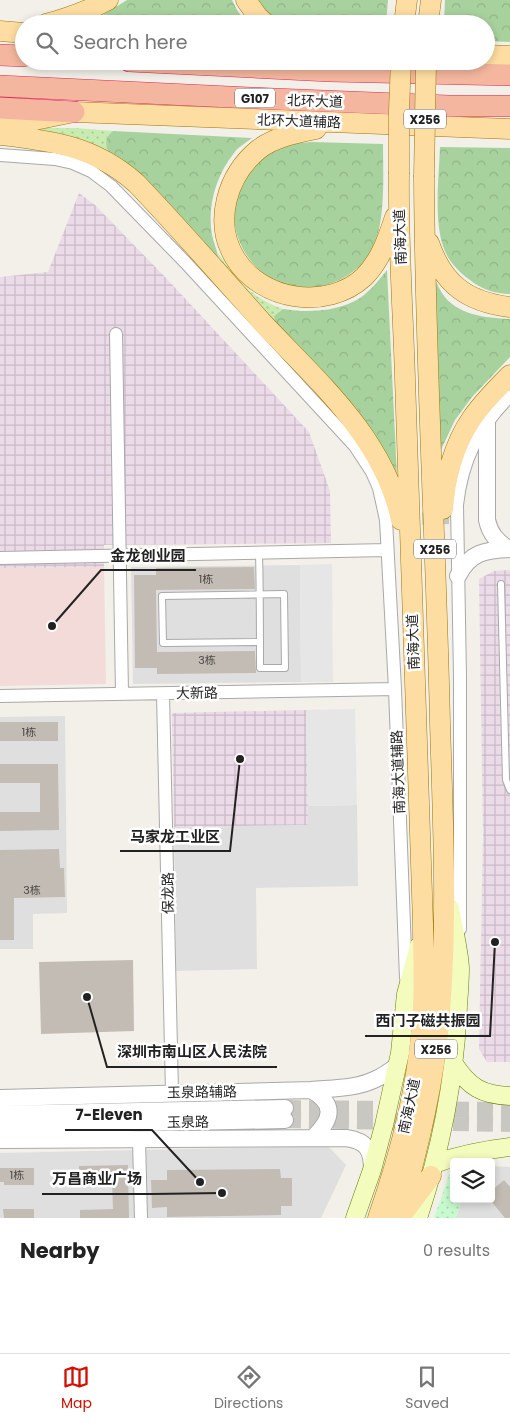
<!DOCTYPE html>
<html lang="en">
<head>
<meta charset="utf-8">
<style>
  body { margin:0; font-family:Poppins,"Noto Sans SC",sans-serif; background:#f6f6f6; color:#222 }
  .controls { position:absolute; right:15px; bottom:15px; display:grid; overflow:hidden; border-radius:5px; box-shadow:0 2px 8px #0003 }
  .controls button { width:45px; height:45px; display:grid; place-items:center; padding:0; border:0; border-bottom:1px solid #e0e0e0; background:#fff; color:#222; font:25px sans-serif }
  .list { margin:0; padding:0; list-style:none }
  h2 { display:flex; justify-content:space-between; align-items:center; height:65px; margin:0; padding:0 20px; font-size:21px }
  h2 small { font-size:16px; font-weight:400; color:#767676 }
  .icon { flex:none; width:28px; height:28px; fill:none; stroke:currentColor; stroke-width:2; stroke-linecap:round; stroke-linejoin:round }
  .map { position:relative; flex:none; width:510px; height:1218px; overflow:hidden }
  .search { position:absolute; background:#fff; box-shadow:0 2px 8px #0003; left:15px; right:15px; top:15px; height:55px; display:flex; align-items:center; gap:12px; box-sizing:border-box; padding:0 18px; border-radius:28px; color:#767676; font-size:19px }
  .sheet { height:135px; background:#fff }
  nav { display:flex; justify-content:space-around; align-items:center; box-sizing:border-box; height:70px; border-top:1px solid #e0e0e0; background:#fff; font-size:14px; color:#767676 }
  nav a { display:grid; justify-items:center; gap:2px }
  nav .on { color:#d31000 }
  .map>svg:first-child { display:block }
  .residential { fill:#e0dfdf }
  .commercial { fill:#f2dbd8 }
  .industrial { fill:url(#industrial-grid) }
  .grass { fill:url(#grass-dots) }
  .forest { fill:url(#forest-crowns) }
  .park { fill:url(#park-dots) }
  .parking { fill:#e6e6e6 }
  .building { fill:#c3bcb4 }
  .lines { fill:none; stroke-linecap:round; stroke-linejoin:round }
  .minor-tunnel { stroke:#c8c7c1; stroke-width:12; stroke-dasharray:12 6; stroke-linecap:butt }
  .tertiary-tunnel { stroke:#c8c7c1; stroke-width:16; stroke-dasharray:16 8; stroke-linecap:butt }
  .service-casing { stroke:#a9a9a9; stroke-width:8 }
  .minor-casing { stroke:#a9a9a9; stroke-width:14 }
  .tertiary-casing { stroke:#a9a9a9; stroke-width:18 }
  .secondary-casing { stroke:#687f03; stroke-width:19 }
  .primary-casing { stroke:#9f7700; stroke-width:21 }
  .trunk-casing { stroke:#df2658; stroke-width:22 }
  .service { stroke:#fff; stroke-width:6 }
  .minor { stroke:#fff; stroke-width:12 }
  .tertiary { stroke:#fff; stroke-width:16 }
  .secondary { stroke:#f3fbbd; stroke-width:18 }
  .primary { stroke:#fedda2; stroke-width:20 }
  .trunk { stroke:#f4b69e; stroke-width:21 }
  .primary-bridge-casing { stroke:#9f7700; stroke-width:21; stroke-linecap:butt }
  .primary-bridge { stroke:#fedda2; stroke-width:20 }
  .labels { text-anchor:middle; dominant-baseline:central; stroke-width:5; stroke-linejoin:round; paint-order:stroke }
  .number-label { font-size:11px; fill:#4a4846 }
  .shield { fill:#fff; stroke:#646464; stroke-width:1 }
  .shield-label { font-size:12px; font-weight:bold; fill:#222 }
  .street-label { font-size:14px; fill:#222; stroke:#fff }
  .leader { fill:none; stroke:#222; stroke-width:2 }
  .callout-dot { fill:#222; stroke:#fff; stroke-width:2 }
  .callout-label { font-size:15px; text-anchor:middle; font-weight:bold; fill:#222; stroke:#fff; stroke-width:5; stroke-linejoin:round; paint-order:stroke }
</style>
</head>
<body>
<div class="map">
<svg width="510" height="1218" viewBox="0 0 510 1218">
  <defs>
    <pattern id="industrial-grid" width="8" height="8" patternUnits="userSpaceOnUse" patternTransform="scale(1.25)"><rect width="8" height="8" fill="#ebdae7"/><path d="M0 4h8M4 0v8" fill="none" stroke="#c9bbc6"/></pattern>
    <pattern id="grass-dots" width="8" height="8" patternUnits="userSpaceOnUse" patternTransform="scale(1.25)"><rect width="8" height="8" fill="#c8ecaf"/><path d="M2 2h.1M6 6h.1" fill="none" stroke="#acca96" stroke-width="1.8" stroke-linecap="round"/></pattern>
    <pattern id="forest-crowns" width="20" height="18" patternUnits="userSpaceOnUse" patternTransform="scale(1.25)"><rect width="20" height="18" fill="#a8d29d"/><path d="M2 6a3 3 0 1 1 6 0M12 15a3 3 0 1 1 6 0" fill="none" stroke="#90b487"/></pattern>
    <pattern id="park-dots" width="8" height="8" patternUnits="userSpaceOnUse" patternTransform="scale(1.25)"><rect width="8" height="8" fill="#c7fbcf"/><path d="M2 2h.1M6 6h.1" fill="none" stroke="#abd7b1" stroke-width="1.8" stroke-linecap="round"/></pattern>
  </defs>
  <rect width="100%" height="100%" fill="#f2f0e9"/>
  <!-- residential -->
  <path class="residential" d="M300,565L301,682L133,684L131,567Z
    M65,716L67,913L33,914V949H0V717Z
    M357,805L358,886L256,888L257,969L176,971L174,827L308,825V806Z
    M328,1146L346,1165L321,1218H0V1153Z
    M491,1166L510,1167V1218H456L462,1199H491Z"/>
  <!-- commercial -->
  <path class="commercial" d="M104,567L106,684L0,686V568Z"/>
  <!-- industrial -->
  <path class="industrial" d="M79,193L95,205L167,279L309,432L330,491L331,543L104,545V567L0,568V277L48,272Z
    M510,570V1062H487L479,1049L483,834L479,579L494,571Z
    M306,710L308,825L174,827L172,713Z"/>
  <!-- grass -->
  <path class="grass" d="M40,128H76L113,131C105,138 105,142 108,152L35,131Z
    M218,253C237,280 250,297 283,309L274,316L275,322L219,262Z"/>
  <!-- forest -->
  <path class="forest" d="M127,0H232L237,10L247,24H85L98,18Z
    M256,0H388L386,24H281L269,16Z
    M445,0H510V42L486,41V24H444Z
    M113,131L252,138C246,143 238,147 234,153C216,176 207,206 212,235C214,244 218,252 219,262L108,152C105,142 105,138 113,131Z
    M312,142L383,144C383,174 386,224 372,249C363,267 345,280 326,285C254,305 202,214 257,163C266,155 277,147 289,144C296,143 304,143 312,142Z
    M440,147L510,148V294C496,294 481,289 470,280C460,273 450,263 445,251C433,224 439,177 440,147Z
    M387,270L397,477L380,444L358,410L275,322L274,316L283,309C307,313 338,312 360,298C370,291 379,280 387,270Z
    M433,275C436,281 438,287 442,293C456,315 486,318 510,319V357L472,397L455,420L439,454Z"/>
  <!-- park -->
  <path class="park" d="M454,1174V1199H462L456,1218H434L449,1175Z"/>
  <!-- parking -->
  <path class="parking" d="M332,564L333,682H301L300,565Z
    M355,709L357,805L308,806L306,710Z"/>
  <!-- building -->
  <path class="building" d="M254,567L255,589L156,590L157,652L255,651L256,673L157,674V668H135L134,575H156V568Z
    M0,722H58V741H0Z
    M0,764H58L59,830L0,831V812H40V783H0Z
    M59,849L60,868H64L65,897L14,898V940H0V850Z
    M133,960L134,1031L41,1034L39,962Z
    M128,1165L129,1218H80V1210L113,1209L112,1181H79V1166Z
    M0,1168H34V1185H4V1182H0Z
    M280,1169L281,1178H292V1206H281V1215L167,1217V1207L152,1208L151,1180H167V1170Z
    M504,1180L510,1187V1218H505L491,1201V1191Z
    M3,1209H34V1218H4Z"/>
  <g class="lines">
    <!-- minor-tunnel -->
    <path class="minor-tunnel" d="M404,519L449,518"/>
    <!-- tertiary-tunnel -->
    <path class="tertiary-tunnel" d="M285,1108L510,1110
      M285,1120L510,1124"/>
    <defs>
      <path id="service" d="M259,553C260,591 260,630 260,668H285L284,594L162,596L163,643L260,642
        M501,584L506,780L510,790"/>
      <path id="minor" d="M0,155L55,159L73,163L91,171L111,186L185,262L355,446L372,472L379,488L386,520L395,689L406,978
        M116,334L122,694
        M0,558L387,550
        M163,694L172,1093
        M0,696L395,689
        M460,929V677L457,505C462,460 478,428 510,396
        M139,1140L141,1218"/>
      <path id="tertiary" d="M487,421V520C490,534 497,541 508,549
        M458,576C470,552 485,550 510,549
        M311,1090C336,1104 332,1119 314,1137
        M0,1098L311,1090C334,1088 357,1089 378,1078C385,1075 391,1070 398,1065
        M0,1114L285,1108
        M0,1126L285,1120
        M0,1140L346,1138C367,1141 372,1150 372,1170"/>
      <path id="secondary" d="M454,1064C469,1087 482,1095 510,1096
        M434,1164C459,1155 484,1150 510,1147
        M355,1218L372,1170L384,1125L400,1053L406,994L419,946
        M418,1218C441,1149 455,1078 458,1006C459,993 460,980 460,968C459,949 453,927 450,908"/>
      <path id="primary" d="M246,0L258,17L266,24
        M46,24C68,18 88,11 108,0
        M404,24L407,0
        M428,24L431,0
        M0,31L24,33
        M486,55L510,56
        M0,127L74,112L510,129
        M316,129C297,133 275,137 259,149C227,175 213,222 235,258C261,301 327,311 364,277C381,260 388,238 395,217
        M0,135C54,141 94,146 136,183C179,228 220,275 261,321C316,380 384,437 401,520
        M429,243C443,284 467,302 510,307
        M443,509C445,478 454,444 472,418C483,402 497,388 510,375
        M403,1213L431,1176
        M378,1218C400,1155 417,1090 422,1024C425,991 423,957 423,924C416,742 410,560 405,378C403,310 398,242 399,174
        M398,1218C417,1154 433,1089 439,1023C448,923 443,823 440,723C436,541 425,359 424,177"/>
      <path id="trunk" d="M0,55L24,56
        M129,61L329,71L510,75
        M0,86L274,99L449,106H510
        M0,108L74,112"/>
    </defs>
    <!-- service casing -->
    <use href="#service" class="service-casing"/>
    <!-- minor casing -->
    <use href="#minor" class="minor-casing"/>
    <!-- tertiary casing -->
    <use href="#tertiary" class="tertiary-casing"/>
    <!-- secondary casing -->
    <use href="#secondary" class="secondary-casing"/>
    <!-- primary casing -->
    <use href="#primary" class="primary-casing"/>
    <!-- trunk casing -->
    <use href="#trunk" class="trunk-casing"/>
    <!-- service -->
    <use href="#service" class="service"/>
    <!-- minor -->
    <use href="#minor" class="minor"/>
    <!-- tertiary -->
    <use href="#tertiary" class="tertiary"/>
    <!-- secondary -->
    <use href="#secondary" class="secondary"/>
    <!-- primary -->
    <use href="#primary" class="primary"/>
    <!-- trunk -->
    <use href="#trunk" class="trunk"/>
    <defs>
      <path id="primary-bridge" d="M399,174V111L401,61
        M424,177L426,61"/>
    </defs>
    <!-- primary-bridge casing -->
    <use href="#primary-bridge" class="primary-bridge-casing"/>
    <!-- primary-bridge -->
    <use href="#primary-bridge" class="primary-bridge"/>
  </g>
  <g class="labels">
    <!-- number labels -->
    <g class="number-label">
      <text x="206" y="579">1栋</text>
      <text x="207" y="660">3栋</text>
      <text x="29" y="732">1栋</text>
      <text x="32" y="890">3栋</text>
      <text x="17" y="1175">1栋</text>
    </g>
    <!-- shield labels -->
    <g class="shield">
      <rect x="235" y="88.5" width="40" height="19" rx="4"/>
      <rect x="404" y="109.5" width="42" height="19" rx="4"/>
      <rect x="414" y="539.5" width="42" height="19" rx="4"/>
      <rect x="415" y="1039.5" width="42" height="19" rx="4"/>
    </g>
    <g class="shield-label">
      <text x="255" y="98">G107</text>
      <text x="425" y="119">X256</text>
      <text x="435" y="549">X256</text>
      <text x="436" y="1049">X256</text>
    </g>
    <!-- street labels -->
    <g class="street-label">
      <text transform="translate(315 101) rotate(2)">北环大道</text>
      <text transform="translate(299 121) rotate(2)">北环大道辅路</text>
      <text transform="translate(400 237) rotate(-92)">南海大道</text>
      <text transform="translate(413 642) rotate(-92)">南海大道</text>
      <text transform="translate(197 693) rotate(-1)">大新路</text>
      <text transform="translate(398 772) rotate(-92)">南海大道辅路</text>
      <text transform="translate(168 893) rotate(-91)">保龙路</text>
      <text transform="translate(202 1092) rotate(-1)">玉泉路辅路</text>
      <text transform="translate(409 1106) rotate(-78)">南海大道</text>
      <text transform="translate(188 1122) rotate(-1)">玉泉路</text>
    </g>
  </g>
  <!-- callouts -->
  <path class="leader" d="M52 626L101 570H196M240 759L230 851H120M495 942L490 1036H365M87 997L107 1067H277M200 1182L152 1130H65M222 1193L152 1194H42"/>
  <g class="callout-dot">
    <circle cx="52" cy="626" r="5"/>
    <circle cx="240" cy="759" r="5"/>
    <circle cx="495" cy="942" r="5"/>
    <circle cx="87" cy="997" r="5"/>
    <circle cx="200" cy="1182" r="5"/>
    <circle cx="222" cy="1193" r="5"/>
  </g>
  <g class="callout-label">
    <text x="148" y="561">金龙创业园</text>
    <text x="175" y="842">马家龙工业区</text>
    <text x="428" y="1026">西门子磁共振园</text>
    <text x="192" y="1057">深圳市南山区人民法院</text>
    <text x="109" y="1120">7-Eleven</text>
    <text x="97" y="1184">万昌商业广场</text>
  </g>
</svg>
<div class="controls">
<button><svg class="icon" aria-label="layers" viewBox="0 0 24 24"><path d="M12 4l9 5-9 5-9-5zM3 14l9 5 9-5"/></svg></button>
</div>
<div class="search"><svg class="icon" aria-label="search" viewBox="0 0 24 24"><circle cx="10" cy="10" r="6"/><path d="M15 15l6 6"/></svg>Search here</div>
</div>
<section class="sheet">
<h2>Nearby<small>0 results</small></h2>
<ul class="list">
</ul>
</section>
<nav>
<a class="on"><svg class="icon" aria-label="map" viewBox="0 0 24 24"><path d="M3 6l6-2 6 2 6-2v14l-6 2-6-2-6 2zM9 4v14M15 6v14"/></svg>Map</a>
<a><svg class="icon" aria-label="directions" viewBox="0 0 24 24"><path d="M12 3l9 9-9 9-9-9zM9 14v-3h6M13 9l2 2-2 2"/></svg>Directions</a>
<a><svg class="icon" aria-label="saved" viewBox="0 0 24 24"><path d="M7 4h10v16l-5-4-5 4z"/></svg>Saved</a>
</nav>
</body>
</html>
